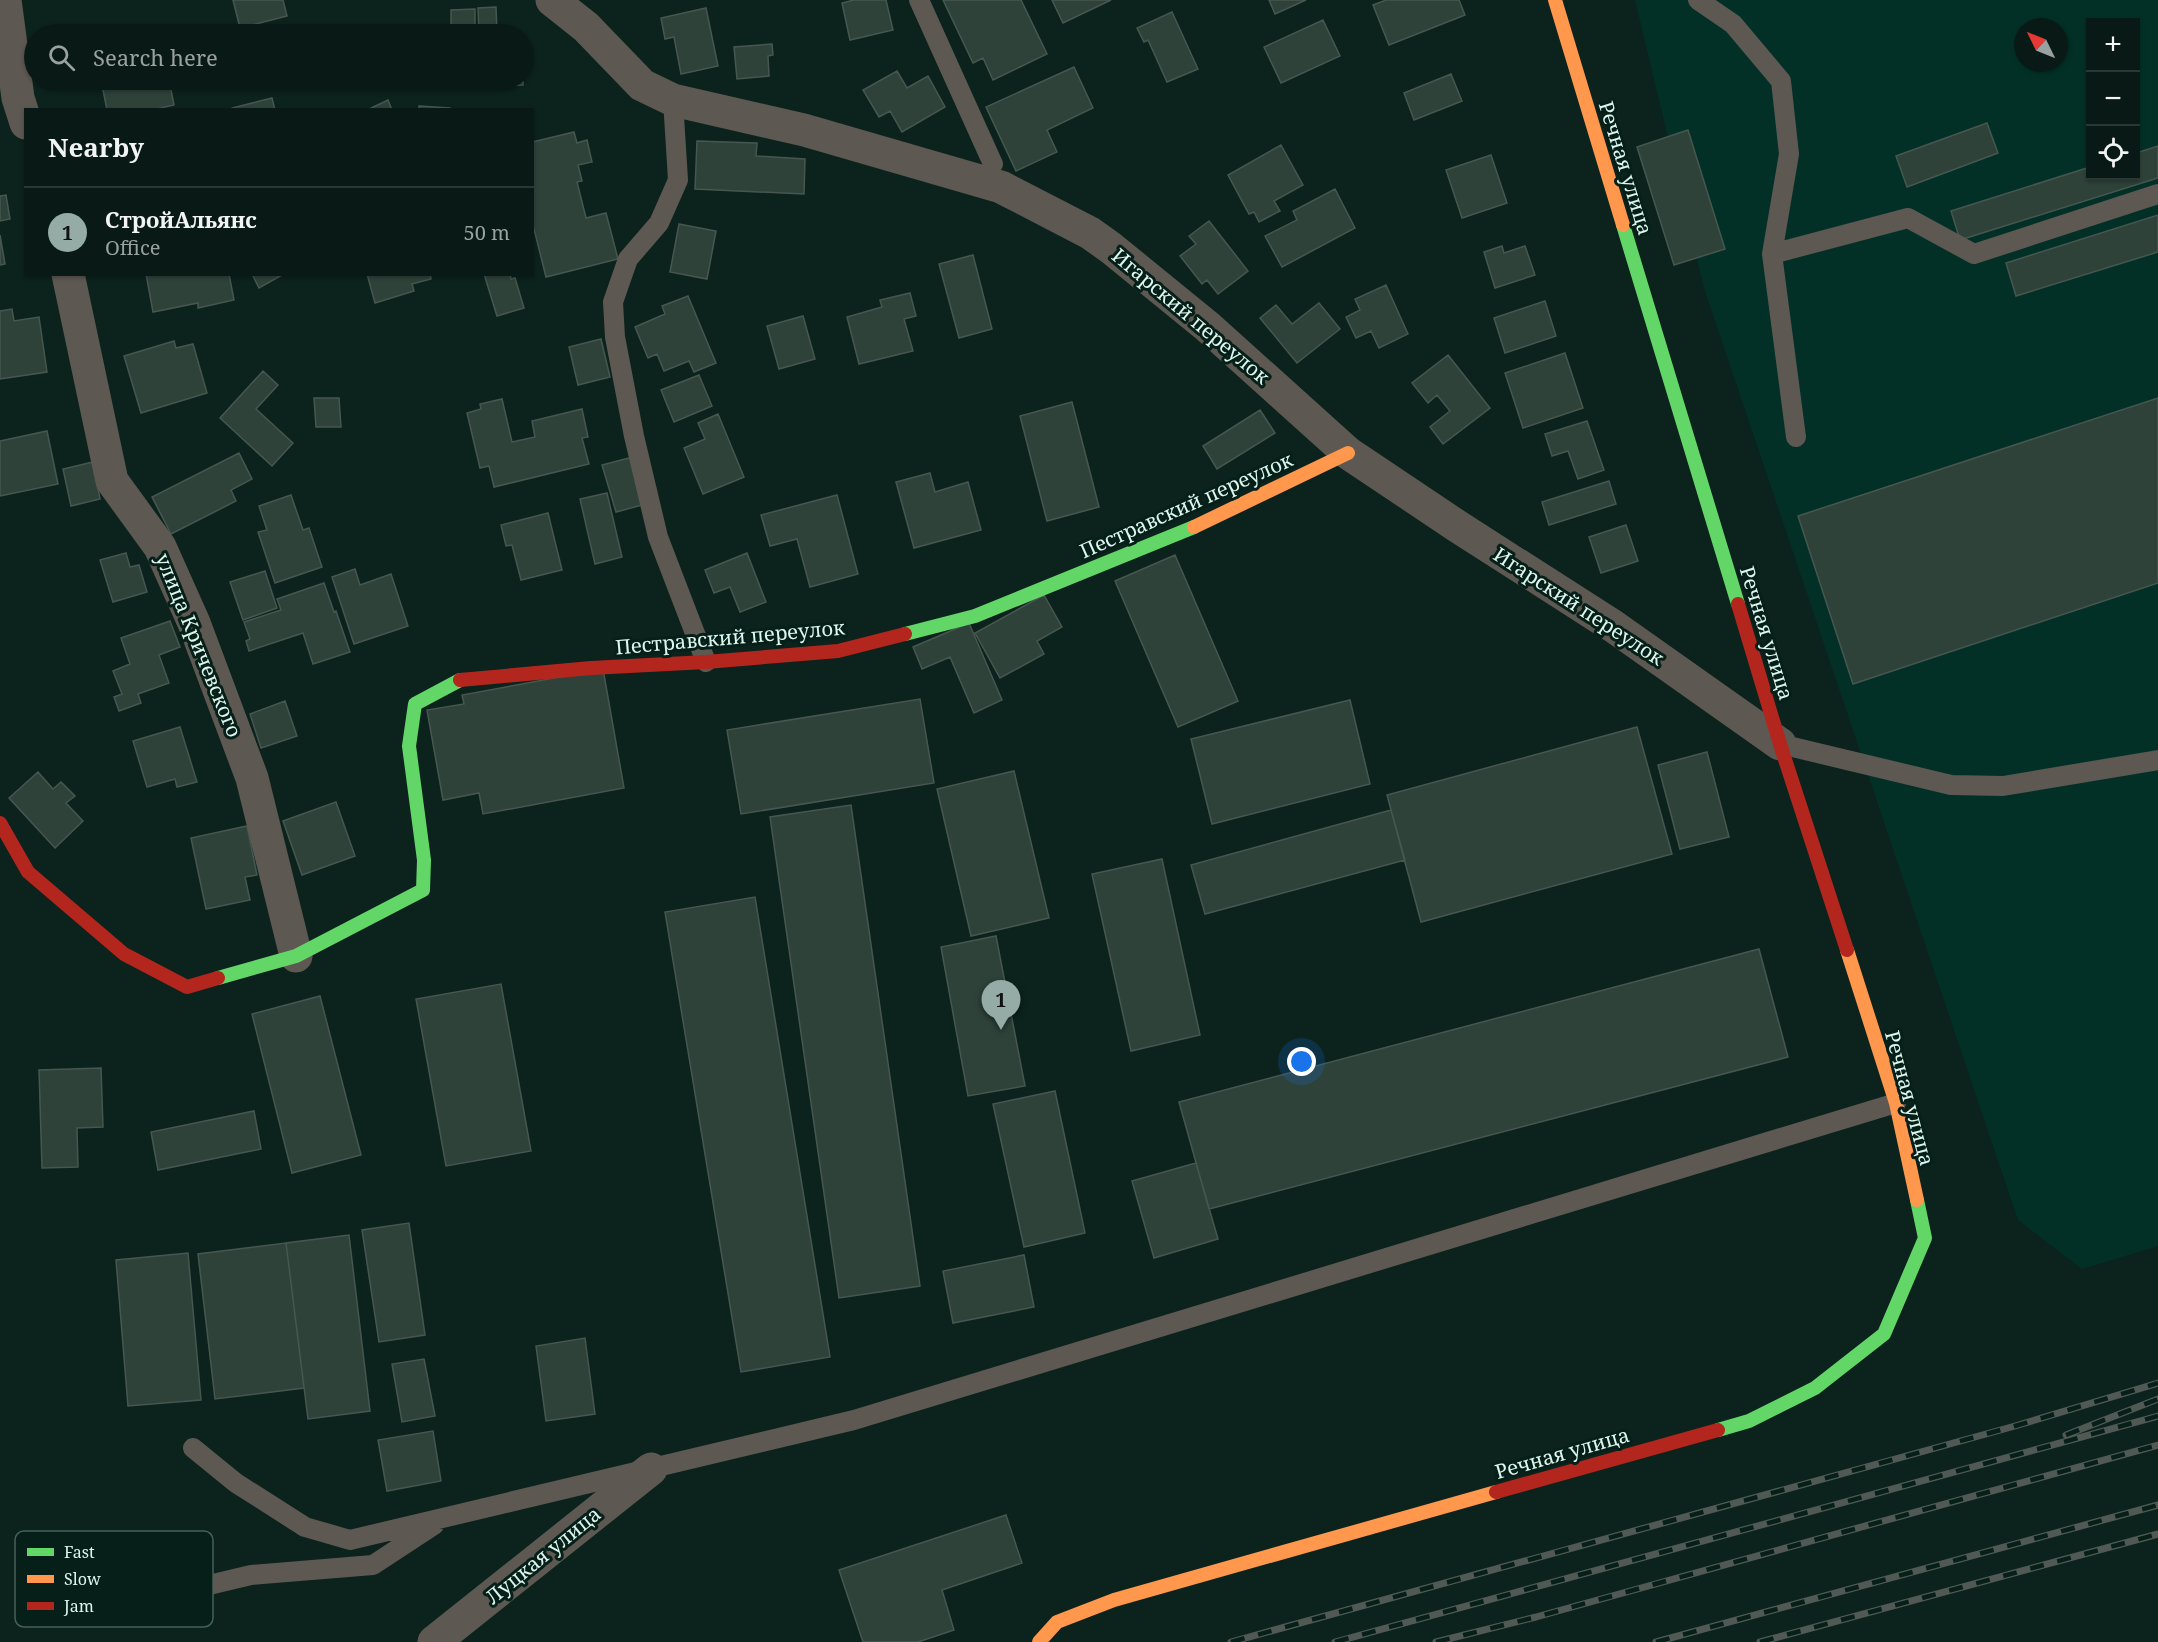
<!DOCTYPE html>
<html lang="en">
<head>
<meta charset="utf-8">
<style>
  body { margin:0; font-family:"Noto Serif",serif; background:#172723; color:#f1f3f6 }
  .controls { position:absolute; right:18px; top:18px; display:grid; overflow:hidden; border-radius:0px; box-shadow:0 2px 4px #0004 }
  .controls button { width:54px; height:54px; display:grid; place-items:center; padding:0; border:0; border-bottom:2px solid #293835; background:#091a16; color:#f1f3f6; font:30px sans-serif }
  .compass { position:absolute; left:2014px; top:18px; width:54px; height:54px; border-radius:50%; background:#091a16; box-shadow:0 2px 4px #0004; rotate:313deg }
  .you { position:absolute; left:1302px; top:1062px; width:21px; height:21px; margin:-15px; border:4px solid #fff; border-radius:50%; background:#1a73e8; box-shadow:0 0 0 9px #1a73e833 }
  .badge { display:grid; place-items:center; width:39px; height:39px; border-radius:50%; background:#94aca5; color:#111; font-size:20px; font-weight:700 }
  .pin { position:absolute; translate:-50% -50px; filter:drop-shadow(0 2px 3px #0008) }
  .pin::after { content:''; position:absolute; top:32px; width:21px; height:18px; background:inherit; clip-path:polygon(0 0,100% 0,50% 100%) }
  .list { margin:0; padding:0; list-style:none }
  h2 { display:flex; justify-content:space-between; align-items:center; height:78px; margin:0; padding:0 24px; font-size:26px }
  h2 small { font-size:20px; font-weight:400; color:#99a1a1 }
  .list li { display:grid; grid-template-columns:39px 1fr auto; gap:18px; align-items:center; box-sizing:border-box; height:90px; padding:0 24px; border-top:2px solid #293835 }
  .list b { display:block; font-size:22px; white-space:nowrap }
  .list p { margin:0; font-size:20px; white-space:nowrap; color:#99a1a1 }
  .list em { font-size:20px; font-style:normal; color:#99a1a1 }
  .icon { flex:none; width:33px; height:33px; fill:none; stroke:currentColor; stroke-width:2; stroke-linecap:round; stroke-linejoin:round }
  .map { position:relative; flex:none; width:2158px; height:1642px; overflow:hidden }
  .search { position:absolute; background:#091a16; box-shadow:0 2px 4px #0004; left:24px; top:24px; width:510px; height:66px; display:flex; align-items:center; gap:15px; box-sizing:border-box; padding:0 21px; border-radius:33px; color:#99a1a1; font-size:22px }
  .panel { position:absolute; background:#091a16; box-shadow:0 2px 4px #0004; left:24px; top:108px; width:510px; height:168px; border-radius:0px }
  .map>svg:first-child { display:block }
  .built { fill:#023027; fill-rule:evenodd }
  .building { fill:#2e423a; stroke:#465750; stroke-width:1.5 }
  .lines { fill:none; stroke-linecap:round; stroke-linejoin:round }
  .lane { stroke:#5d5852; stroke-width:20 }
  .street { stroke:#5d5852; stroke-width:33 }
  .fast { stroke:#63d668; stroke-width:14 }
  .slow { stroke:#ff974d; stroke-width:14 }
  .jam { stroke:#b3261e; stroke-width:14 }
  .rail-casing { stroke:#505954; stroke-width:7 }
  .rail { stroke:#062019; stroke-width:4.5; stroke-dasharray:14; stroke-linecap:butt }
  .labels { text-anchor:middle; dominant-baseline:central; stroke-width:6; stroke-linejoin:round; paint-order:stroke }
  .street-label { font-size:20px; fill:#ddf7ee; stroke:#062019 }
  .key { fill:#062019; stroke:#466059; stroke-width:1.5 }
  .key-label { font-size:16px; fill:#ddf7ee }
</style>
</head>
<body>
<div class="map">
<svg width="2158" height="1642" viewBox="0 0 2158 1642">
  <rect width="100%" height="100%" fill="#0c221d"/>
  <!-- built -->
  <path class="built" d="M1635,0H2158V1246L2082,1269L2018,1220L1704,288ZM2090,22H2136V176H2090ZM2023,27H2059V63H2023Z"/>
  <!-- building -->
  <path class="building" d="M233,0H283L287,16L240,28Z
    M854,0H886L893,30L850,40L842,3Z
    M943,0H1021L1047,54L993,80L983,58L973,63Z
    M1052,0H1111L1063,23Z
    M1269,0H1306L1275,14Z
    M1386,0H1459L1465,15L1389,45L1373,5Z
    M496,7L497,34H479L478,8Z
    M706,8L718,66L681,74L674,37L665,39L661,18Z
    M475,9V34H451V10Z
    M1172,12L1198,69L1167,82L1148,40L1144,42L1137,28Z
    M1323,20L1340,56L1281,83L1264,47Z
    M159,29L160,34H131Z
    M772,44L773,55L768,56L769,76L737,79L734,47Z
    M1074,67L1093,108L1047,130L1057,152L1016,171L986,107Z
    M897,71L907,88L928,76L945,107L902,132L890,111L879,117L863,90Z
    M1451,74L1462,101L1414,120L1404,93Z
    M101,80H169L174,105L152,110H107Z
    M452,80H476V86H452Z
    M482,80H523V85L482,87Z
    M272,98L275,110H232V108Z
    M388,100L392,110H367Z
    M419,106L450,108V110H419Z
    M1987,123L1998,153L1907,187L1896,156Z
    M1688,130L1725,249L1674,265L1637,147Z
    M574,132L577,143L587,140L592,162L578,165L582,181L577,182L586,218L606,213L618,259L546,277L532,221V142Z
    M697,141L757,143L756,156L805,159L804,194L695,189Z
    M1281,145L1303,185L1274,201L1280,211L1259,222L1254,212L1249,214L1228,175Z
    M2158,146V178L1960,240L1951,211L2090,167V176H2136V153Z
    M1491,155L1507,203L1462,218L1446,170Z
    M1335,189L1355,228L1282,267L1265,236L1297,220L1293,211Z
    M6,195L10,219L0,221V196Z
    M2158,215V252L2016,296L2006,263Z
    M1209,221L1248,271L1218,294L1207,280L1202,284L1180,256L1196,244L1189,236Z
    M679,224L716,231L707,279L670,272Z
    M0,235L5,264L0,265Z
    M1502,246L1504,253L1525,246L1535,275L1495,288L1484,252Z
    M973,255L992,329L959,338L939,264Z
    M146,274H229L234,300L198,308V303L153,312Z
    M252,274H284L259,288Z
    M367,274H430L431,279L412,284L414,291L375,303Z
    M484,274H510L511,279L515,278L524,308L497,316Z
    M1386,285L1408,334L1379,348L1371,331L1356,338L1346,317L1360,310L1355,299Z
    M910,293L916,316L904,319L913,351L859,364L847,317L882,307L880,300Z
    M688,296L716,363L694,372L689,361L664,371L657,354L648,358L635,327L665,314L662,306Z
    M1545,301L1556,336L1505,353L1494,318Z
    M1319,303L1340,329L1297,363L1260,318L1276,305L1292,324Z
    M12,309L14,321L39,317L47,372L0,379V311Z
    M803,316L815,359L779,369L767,326Z
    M601,339L610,377L578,385L569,347Z
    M174,341L176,348L193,344L207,393L141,413L124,356Z
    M1565,353L1583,408L1523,428L1505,373Z
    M1448,355L1490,408L1443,444L1430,427L1450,411L1437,395L1428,403L1412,383Z
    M263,371L278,385L256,409L293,443L272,466L220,418Z
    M699,375L712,406L674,422L661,390Z
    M314,398H339L341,427H316Z
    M2158,398V583L1853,684L1798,516Z
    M502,399L512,442L535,437L532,421L582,409L588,437L582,438L589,464L494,487L489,466L480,468L467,413L481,409L480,404Z
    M1072,402L1099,507L1047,521L1020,416Z
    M1260,410L1275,433L1217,469L1203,446Z
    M718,414L744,477L703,494L684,448L705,439L698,423Z
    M1587,421L1604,470L1578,479L1568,451L1552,456L1545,434Z
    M47,431L58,484L0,496V441Z
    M239,453L252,479L231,490L236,501L171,534L152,497Z
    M633,457L646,504L616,512L602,465Z
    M93,462L100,499L71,506L63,469Z
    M930,473L935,492L968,482L981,530L914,548L896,482Z
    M1609,481L1616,504L1549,525L1542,502Z
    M607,493L622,557L595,564L580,499Z
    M291,495L303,530L309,528L322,567L275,583L258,532L267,530L259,506Z
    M837,495L858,574L810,587L797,539L770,546L761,515Z
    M548,513L562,570L521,580L512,545L506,546L501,525Z
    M1626,525L1638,561L1601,573L1589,537Z
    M126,553L130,567L139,565L147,592L113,602L100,560Z
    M747,553L766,602L740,612L730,587L714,593L705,570Z
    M1175,555L1238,701L1178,727L1115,581Z
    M355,569L360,585L391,574L408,626L354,644L332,577Z
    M265,571L277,608L243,620L230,582Z
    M324,583L334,612L336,611L350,652L313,664L303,633L249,651L246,641L250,639L244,622L281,610L277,599Z
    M1044,595L1062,627L1037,641L1044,654L1000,678L975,633Z
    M170,621L180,647L159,655L169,683L138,694L141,703L119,711L114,697L122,694L113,671L130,664L121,638Z
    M969,623L1002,700L974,713L950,657L922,669L913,647Z
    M603,669L624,788L483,814L479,793L443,800L427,710L464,704L462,695Z
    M920,699L934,783L741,814L727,730Z
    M1350,700L1370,784L1212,824L1191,739Z
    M285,701L297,736L261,748L250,714Z
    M180,727L197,782L177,787L175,779L147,787L133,741Z
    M1637,727L1672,854L1421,922L1387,795Z
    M1707,752L1729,837L1680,849L1658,765Z
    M1014,771L1049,918L971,936L937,789Z
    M38,772L53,789L61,782L75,796L66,803L83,821L55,848L9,798Z
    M336,802L355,856L302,875L283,821Z
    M851,805L920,1286L839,1298L770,817Z
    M1391,810L1405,860L1205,914L1191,865Z
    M247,826L257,875L245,877L250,900L206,909L191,838Z
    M1162,859L1200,1035L1131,1051L1092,874Z
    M755,897L830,1357L741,1372L665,912Z
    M996,936L1025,1086L968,1096L941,947Z
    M1759,949L1788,1057L1209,1209L1179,1102Z
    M501,984L531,1151L446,1166L416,999Z
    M320,996L361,1155L292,1173L252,1014Z
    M101,1068L103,1127L77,1128L78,1167L42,1168L39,1070Z
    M1055,1091L1085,1233L1024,1247L993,1104Z
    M254,1111L261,1149L158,1170L151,1132Z
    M1196,1163L1218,1239L1154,1258L1132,1181Z
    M409,1223L425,1335L379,1342L362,1230Z
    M349,1235L370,1411L308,1419L286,1243Z
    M286,1243L304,1388L215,1399L198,1254Z
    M188,1253L201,1400L128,1406L116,1260Z
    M1024,1255L1034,1307L953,1323L943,1271Z
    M585,1338L595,1414L546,1421L536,1346Z
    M424,1359L435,1416L402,1422L392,1364Z
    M433,1431L441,1481L387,1491L378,1440Z
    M1006,1515L1022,1563L942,1590L954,1630L918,1642H863L839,1570Z"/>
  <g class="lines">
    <!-- lane -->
    <path class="lane" d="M919,0L993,164
      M1698,0L1733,24L1781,81L1789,154L1772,254L1796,437
      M673,100L678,180L659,223L628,259L613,302L615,337L634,436L658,537L706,662
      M1772,254L1908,218L1974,254L2158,194
      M1780,744L1951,785L2003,786L2158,760
      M193,1448L236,1483L305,1527L350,1540L854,1420L1896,1103
      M171,1594L251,1575L373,1565L434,1525"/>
    <!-- street -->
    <path class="street" d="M5,0L18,98L26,123
      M552,0L586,27L642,85L673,100L804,130L1001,187L1090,233L1111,248L1208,327L1348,453L1457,526L1613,626L1780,744
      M68,274L112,481L160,547L194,623L252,778L296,956
      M434,1642L651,1469"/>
    <!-- fast -->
    <path class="fast" d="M1623,225L1738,604
      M905,634L975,616L1194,527
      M218,978L296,956L423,890L424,860L409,746L415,704L460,680
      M1718,1430L1749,1421L1815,1388L1884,1334L1925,1238L1917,1200"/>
    <!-- slow -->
    <path class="slow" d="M1555,0L1623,225
      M1194,527L1348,453
      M1847,950L1896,1103L1917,1200
      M1039,1642L1057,1622L1114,1600L1496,1492"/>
    <!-- jam -->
    <path class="jam" d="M1738,604L1780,744L1847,950
      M460,680L591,668L706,662L838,651L905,634
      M0,823L28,872L124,954L187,987L218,978
      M1496,1492L1718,1430"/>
    <defs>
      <path id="rail" d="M2066,1435L2158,1399
        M1231,1642L2015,1426L2158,1383
        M1335,1642L2158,1416
        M1436,1642L1536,1617L2158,1445
        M1656,1642L2158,1505
        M1760,1642L2158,1534"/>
    </defs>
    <!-- rail casing -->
    <use href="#rail" class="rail-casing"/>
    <!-- rail -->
    <use href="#rail" class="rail"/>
  </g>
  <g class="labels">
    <!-- street labels -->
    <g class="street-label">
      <text transform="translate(1626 168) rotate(73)">Речная улица</text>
      <text transform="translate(1191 316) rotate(40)">Игарский переулок</text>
      <text transform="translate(1186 505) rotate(-24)">Пестравский переулок</text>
      <text transform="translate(1579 606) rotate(33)">Игарский переулок</text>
      <text transform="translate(1767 633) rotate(73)">Речная улица</text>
      <text transform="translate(730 637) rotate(-5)">Пестравский переулок</text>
      <text transform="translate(199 645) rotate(68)">улица Кричевского</text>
      <text transform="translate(1910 1098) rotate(75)">Речная улица</text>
      <text transform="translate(1562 1453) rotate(-16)">Речная улица</text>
      <text transform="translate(543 1555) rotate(-39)">Луцкая улица</text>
    </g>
  </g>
  <!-- legend -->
  <rect x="15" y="1531" width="198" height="96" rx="9" class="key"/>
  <rect x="27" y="1548" width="27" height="8" fill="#63d668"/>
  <rect x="27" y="1575" width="27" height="8" fill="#ff974d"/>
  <rect x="27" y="1602" width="27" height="8" fill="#b3261e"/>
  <g class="key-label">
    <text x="64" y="1558">Fast</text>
    <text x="64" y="1585">Slow</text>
    <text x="64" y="1612">Jam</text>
  </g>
</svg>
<div class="controls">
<button>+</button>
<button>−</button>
<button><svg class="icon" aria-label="locate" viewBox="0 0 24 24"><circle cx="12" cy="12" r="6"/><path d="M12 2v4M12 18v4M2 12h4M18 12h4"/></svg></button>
</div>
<svg class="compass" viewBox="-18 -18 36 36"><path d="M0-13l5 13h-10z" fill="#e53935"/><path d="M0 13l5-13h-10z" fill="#99a1a1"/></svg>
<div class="you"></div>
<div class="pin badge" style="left:1001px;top:1030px">1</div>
<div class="search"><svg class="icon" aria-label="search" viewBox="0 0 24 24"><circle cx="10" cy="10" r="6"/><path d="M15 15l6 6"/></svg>Search here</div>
<section class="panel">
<h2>Nearby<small></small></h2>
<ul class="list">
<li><span class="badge">1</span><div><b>СтройАльянс</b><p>Office</p></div><em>50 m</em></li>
</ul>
</section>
</div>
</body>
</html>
